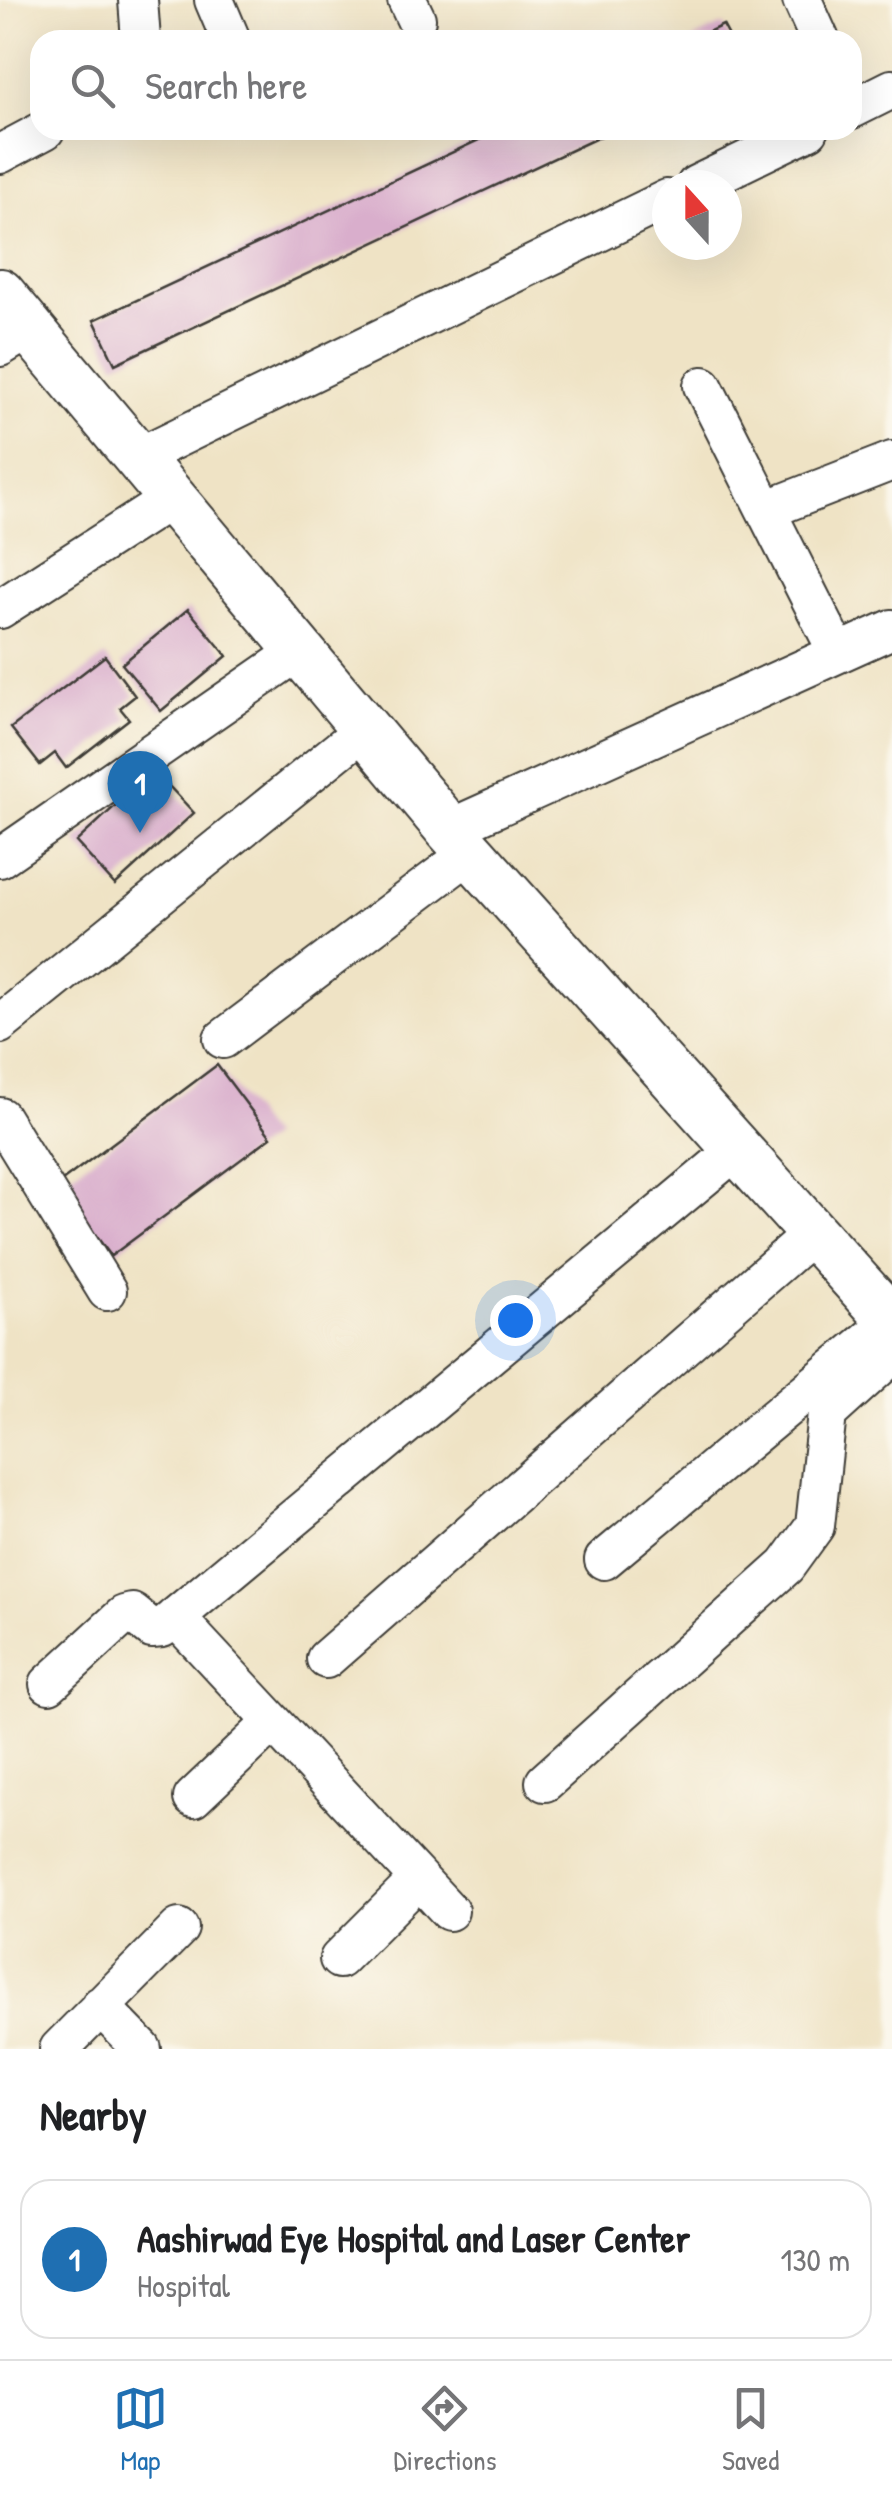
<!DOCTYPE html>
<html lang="en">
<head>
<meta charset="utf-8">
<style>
  body { margin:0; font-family:"Patrick Hand",sans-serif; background:#f2f2f2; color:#202124 }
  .compass { position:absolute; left:652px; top:170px; width:90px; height:90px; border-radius:50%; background:#fff; box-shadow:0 10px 40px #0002; rotate:339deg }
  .you { position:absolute; left:515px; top:1320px; width:35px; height:35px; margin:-25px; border:8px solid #fff; border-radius:50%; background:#1a73e8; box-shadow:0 0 0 15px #1a73e833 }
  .badge { display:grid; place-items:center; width:65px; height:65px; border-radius:50%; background:#1f6fb2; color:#fff; font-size:32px; font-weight:700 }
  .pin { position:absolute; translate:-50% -82px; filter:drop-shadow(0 2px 5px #0008) }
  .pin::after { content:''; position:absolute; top:52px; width:35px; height:30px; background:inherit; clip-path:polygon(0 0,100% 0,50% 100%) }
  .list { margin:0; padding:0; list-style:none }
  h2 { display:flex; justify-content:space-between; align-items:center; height:130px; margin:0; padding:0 40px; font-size:42px }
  h2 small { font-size:32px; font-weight:400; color:#757577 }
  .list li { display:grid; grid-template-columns:65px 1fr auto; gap:30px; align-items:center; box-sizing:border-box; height:160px; margin:0 20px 20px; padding:0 20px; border:2px solid #e0e0e0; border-radius:30px }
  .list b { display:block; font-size:38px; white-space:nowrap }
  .list p { margin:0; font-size:32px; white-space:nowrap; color:#757577 }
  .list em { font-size:32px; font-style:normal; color:#757577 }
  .icon { flex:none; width:55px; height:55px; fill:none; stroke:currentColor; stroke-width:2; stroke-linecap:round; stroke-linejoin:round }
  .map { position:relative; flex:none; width:892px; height:2049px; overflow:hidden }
  .search { position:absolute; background:#fff; box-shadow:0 10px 40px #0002; left:30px; right:30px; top:30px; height:110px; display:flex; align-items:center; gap:25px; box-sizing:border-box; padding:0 35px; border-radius:30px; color:#757577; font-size:38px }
  .sheet { height:310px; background:#fff }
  nav { display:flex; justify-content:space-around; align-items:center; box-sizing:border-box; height:140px; border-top:2px solid #e0e0e0; background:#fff; font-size:28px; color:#757577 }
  nav a { display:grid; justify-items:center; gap:5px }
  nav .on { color:#1f6fb2 }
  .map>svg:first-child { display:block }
  .building { fill:#d9aecc }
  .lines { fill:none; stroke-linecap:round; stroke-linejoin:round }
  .minor-casing { stroke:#3c3a35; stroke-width:42 }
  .major-casing { stroke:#3c3a35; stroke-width:52 }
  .minor { stroke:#fff; stroke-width:38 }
  .major { stroke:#fff; stroke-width:48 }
</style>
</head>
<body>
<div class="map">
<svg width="892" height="2049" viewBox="0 0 892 2049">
  <rect width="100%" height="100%" fill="#fbf7ec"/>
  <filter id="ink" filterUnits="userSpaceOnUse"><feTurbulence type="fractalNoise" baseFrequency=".01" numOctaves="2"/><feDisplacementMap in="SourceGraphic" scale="20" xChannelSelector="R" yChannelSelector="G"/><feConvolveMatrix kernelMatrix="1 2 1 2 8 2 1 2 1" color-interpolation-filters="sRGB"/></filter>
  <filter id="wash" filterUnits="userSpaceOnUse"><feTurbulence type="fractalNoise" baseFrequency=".0048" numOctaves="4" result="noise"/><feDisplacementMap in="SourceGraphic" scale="40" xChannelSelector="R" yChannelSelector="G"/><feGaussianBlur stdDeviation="2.25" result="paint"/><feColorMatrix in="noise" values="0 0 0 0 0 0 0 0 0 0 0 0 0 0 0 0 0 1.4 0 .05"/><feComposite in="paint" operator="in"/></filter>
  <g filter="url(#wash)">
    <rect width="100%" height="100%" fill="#efe3c5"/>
    <g id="blocks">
      <!-- building -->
      <path class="building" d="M723,25L731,40H691Z
        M500,130H614L115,364L94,320Z
        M188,609L227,656L161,711L122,664Z
        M105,656L135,696L120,708L129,719L66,768L55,753L40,765L11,728Z
        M154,770L194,813L115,885L76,842Z
        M217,1065L271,1137L111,1256L58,1184Z"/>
    </g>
  </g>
  <g filter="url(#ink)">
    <use href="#blocks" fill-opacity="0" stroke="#3c3a35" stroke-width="2.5"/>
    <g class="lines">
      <defs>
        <path id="minor" d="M138,0L141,40
          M214,0L231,40
          M407,0L416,19
          M802,0L820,40
          M852,109L892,89
          M0,154L45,130
          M696,185L809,130
          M0,347L28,330
          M703,386L838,653
          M136,458L667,199
          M766,510L892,461
          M0,609L171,499
          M449,829L892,629
          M0,858L299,651
          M0,1024L365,729
          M223,1039L470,853
          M0,1117L107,1291
          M604,1560L891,1321
          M175,1617L449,1911
          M326,1659L811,1235
          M49,1684L124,1615L132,1613L152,1629L162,1628L735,1151
          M545,1782L786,1566L815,1526L827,1414L892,1355
          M193,1798L273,1722
          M339,1959L419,1879
          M100,2006L142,2049
          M59,2049L179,1928"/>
        <path id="major" d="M0,293L449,829L892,1321"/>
      </defs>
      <!-- minor casing -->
      <use href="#minor" class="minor-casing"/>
      <!-- major casing -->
      <use href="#major" class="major-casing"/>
      <!-- minor -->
      <use href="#minor" class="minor"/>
      <!-- major -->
      <use href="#major" class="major"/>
    </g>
  </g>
</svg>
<svg class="compass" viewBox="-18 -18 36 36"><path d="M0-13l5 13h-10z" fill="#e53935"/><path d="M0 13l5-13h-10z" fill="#757577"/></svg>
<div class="you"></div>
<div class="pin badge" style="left:140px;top:833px">1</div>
<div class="search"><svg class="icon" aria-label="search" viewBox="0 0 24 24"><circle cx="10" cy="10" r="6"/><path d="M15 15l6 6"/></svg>Search here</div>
</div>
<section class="sheet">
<h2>Nearby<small></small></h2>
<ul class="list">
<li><span class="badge">1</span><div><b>Aashirwad Eye Hospital and Laser Center</b><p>Hospital</p></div><em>130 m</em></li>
</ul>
</section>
<nav>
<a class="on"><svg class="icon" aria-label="map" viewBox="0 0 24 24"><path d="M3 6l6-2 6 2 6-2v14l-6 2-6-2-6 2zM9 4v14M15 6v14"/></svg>Map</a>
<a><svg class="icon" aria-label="directions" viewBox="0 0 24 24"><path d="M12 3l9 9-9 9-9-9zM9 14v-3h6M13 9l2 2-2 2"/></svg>Directions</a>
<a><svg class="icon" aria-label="saved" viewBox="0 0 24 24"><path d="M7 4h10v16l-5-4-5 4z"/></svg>Saved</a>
</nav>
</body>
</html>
